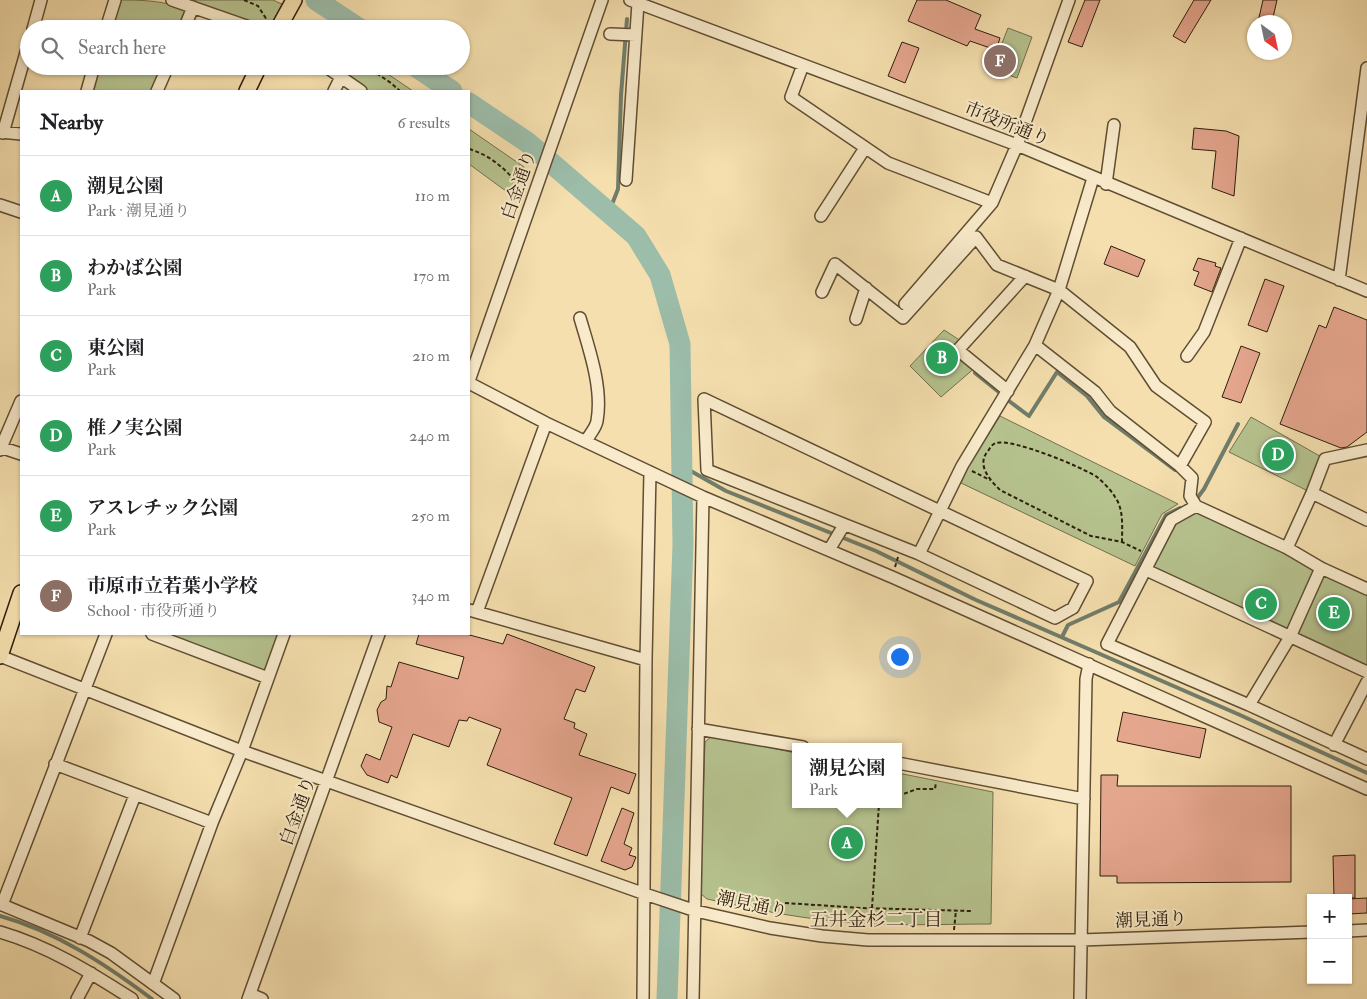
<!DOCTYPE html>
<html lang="en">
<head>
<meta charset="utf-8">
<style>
  body { margin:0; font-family:"IM FELL Double Pica","Noto Serif JP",serif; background:#f2f2f2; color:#202124 }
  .controls { position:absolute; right:15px; bottom:15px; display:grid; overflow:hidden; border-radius:0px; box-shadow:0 1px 4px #0004 }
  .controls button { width:45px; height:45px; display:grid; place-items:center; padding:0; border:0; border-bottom:1px solid #e0e0e0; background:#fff; color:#202124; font:25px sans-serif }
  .compass { position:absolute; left:1247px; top:15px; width:45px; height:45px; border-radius:50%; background:#fff; box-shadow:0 1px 4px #0004; rotate:147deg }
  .you { position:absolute; left:899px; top:656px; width:18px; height:18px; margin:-12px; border:4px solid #fff; border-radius:50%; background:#1a73e8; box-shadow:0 0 0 8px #1a73e833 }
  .badge { display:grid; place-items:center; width:32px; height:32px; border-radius:50%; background:#ea580c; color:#fff; font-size:16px; font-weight:700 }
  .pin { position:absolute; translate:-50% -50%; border:2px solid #fff; box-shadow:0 1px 5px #0006 }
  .popup { position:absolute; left:792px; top:743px; width:110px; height:65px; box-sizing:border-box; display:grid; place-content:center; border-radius:0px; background:#fff; filter:drop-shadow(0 1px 4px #0005); font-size:16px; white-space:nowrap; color:#757577 }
  .popup b { font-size:19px; color:#202124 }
  .popup::after { content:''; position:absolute; left:50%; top:100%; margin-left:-10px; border:10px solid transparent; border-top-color:#fff }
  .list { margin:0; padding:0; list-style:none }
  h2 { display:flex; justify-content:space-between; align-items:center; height:65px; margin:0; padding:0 20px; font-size:21px }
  h2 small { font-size:16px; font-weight:400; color:#757577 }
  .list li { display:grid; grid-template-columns:32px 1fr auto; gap:15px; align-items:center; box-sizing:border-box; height:80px; padding:0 20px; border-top:1px solid #e0e0e0 }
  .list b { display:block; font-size:19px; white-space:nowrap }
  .list p { margin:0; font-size:16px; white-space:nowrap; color:#757577 }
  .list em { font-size:16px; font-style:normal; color:#757577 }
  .icon { flex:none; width:28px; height:28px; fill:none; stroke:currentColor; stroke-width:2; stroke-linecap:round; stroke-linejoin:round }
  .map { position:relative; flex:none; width:1367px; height:999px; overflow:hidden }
  .search { position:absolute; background:#fff; box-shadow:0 1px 4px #0004; left:20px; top:20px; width:450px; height:55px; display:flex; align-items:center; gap:12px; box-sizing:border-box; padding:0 18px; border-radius:28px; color:#757577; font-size:19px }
  .panel { position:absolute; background:#fff; box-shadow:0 1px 4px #0004; left:20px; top:90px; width:450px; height:545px; border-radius:0px }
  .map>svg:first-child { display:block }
  .green { fill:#b6c38f; stroke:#72704e }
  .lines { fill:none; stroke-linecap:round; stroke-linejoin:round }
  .stream { stroke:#707d6b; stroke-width:4 }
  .river { stroke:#9cbdaa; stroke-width:21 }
  .building { fill:#e5a68e; stroke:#2d1e0c }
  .minor-casing { stroke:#5f4e34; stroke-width:14 }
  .major-casing { stroke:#2d1e0c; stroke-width:18 }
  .path { stroke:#2d1e0c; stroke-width:2; stroke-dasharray:4 2.5; stroke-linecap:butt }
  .minor { stroke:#f8eaca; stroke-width:11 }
  .major { stroke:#f5dfae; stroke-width:15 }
  .labels { text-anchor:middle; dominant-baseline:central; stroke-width:4; stroke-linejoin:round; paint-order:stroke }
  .street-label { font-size:18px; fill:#2d1e0c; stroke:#f8eaca }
  .neighbourhood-label { font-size:19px; fill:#2d1e0c; stroke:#f8eaca }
</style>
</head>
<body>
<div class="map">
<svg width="1367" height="999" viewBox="0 0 1367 999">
  <rect width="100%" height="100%" fill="#f5dfae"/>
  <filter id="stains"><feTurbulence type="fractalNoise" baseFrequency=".004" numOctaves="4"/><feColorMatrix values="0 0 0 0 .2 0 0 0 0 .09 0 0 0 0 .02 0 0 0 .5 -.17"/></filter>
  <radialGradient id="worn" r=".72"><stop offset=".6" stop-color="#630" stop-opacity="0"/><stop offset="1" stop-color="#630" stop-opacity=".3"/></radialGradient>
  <!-- green -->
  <path class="green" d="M119,0C138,0 172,0 185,12L178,29H111Z
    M187,0H273L284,5L273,29H266Z
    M1008,28L1032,37L1017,78L992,69Z
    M100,66H162L152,91H93Z
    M340,66H376L413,91H369L339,70Z
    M469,129L524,167L514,197L469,164Z
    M944,330L964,343L958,350L977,366L941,397L910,366Z
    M1000,416L1178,504L1162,514L1135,566L961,483L970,463Z
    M1251,417L1325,459L1312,493L1229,452Z
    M1196,506L1367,589V672L1146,570L1171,520Z
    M160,634H284L268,678Z
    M712,736L796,753V804H898V773L993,792L991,924C938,924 886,927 834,921C791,917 749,908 707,899L700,893L705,742Z"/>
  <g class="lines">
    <!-- stream -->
    <path class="stream" d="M609,212L618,189L621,95L627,19
      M975,373L1000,393
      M1009,401L1029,416L1057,372L1087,396L1104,417L1175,470
      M682,466L726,491L876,551L976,600L1240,715L1367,773
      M1198,497L1204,489L1238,424
      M1062,637L1068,625L1119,602L1166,515L1180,508
      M0,916C57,932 105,964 152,999"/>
    <!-- river -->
    <path class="river" d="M316,0L360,29
      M415,66L452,91
      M469,103L527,142L636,236L660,275L680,344L683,544L667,999"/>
  </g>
  <!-- building -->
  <path class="building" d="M917,0H946L981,15L975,29L1000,38L996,50L970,41L967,46L908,21Z
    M1085,0H1100L1082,47L1068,42Z
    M1194,0H1211L1185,43L1173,36Z
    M1263,0H1277L1272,22H1258Z
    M902,42L919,48L905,83L888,76Z
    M1194,128L1226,131L1239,136L1234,196L1212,188L1216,151L1192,149Z
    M1111,246L1145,260L1138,277L1104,264Z
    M1198,258L1216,263L1215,266L1221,268L1212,292L1194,285L1199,272L1193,270Z
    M1265,279L1284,286L1267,332L1248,325Z
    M1334,307L1367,320V432L1347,447L1341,448L1280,424L1319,325L1326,328Z
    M1241,346L1260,353L1241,403L1222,397Z
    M419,634H466L503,644L507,634L595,667L585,692L576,689L564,719L575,723L574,728L587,734L579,755L636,774L629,794L611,787L587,856L554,844L572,798L487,765L501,729L469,717L467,721L459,720L449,747L413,734L397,778L391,775L388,783L367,775L361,766L366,754L380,760L392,727L379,722L377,710L381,702L386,699L387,686L391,687L399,662L458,679L464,657L416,644Z
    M1123,712L1206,729L1200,758L1117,741Z
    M1101,775H1118L1117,786H1291V882L1117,883V876H1100Z
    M622,808L634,813L624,844L632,848L629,855L636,857L632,867L625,870L601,861Z
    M1355,855V898H1334L1333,856Z
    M1367,898V913L1348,914V899Z"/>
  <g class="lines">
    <defs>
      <path id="minor" d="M172,0L255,29
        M630,0L1017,145L1367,291
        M33,29L41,0
        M106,29L115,0
        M184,29L193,7
        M610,34L636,35
        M803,65L791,97L888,163L992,203
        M325,66L361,91
        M87,91L94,66
        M157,91L168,66
        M334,91L341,77
        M0,132L21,134
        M3,133L29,42
        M626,180L638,3
        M1106,184L1114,125
        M0,205L21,212
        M821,216L865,148
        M1339,280L1367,68
        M822,292L835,264L903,318L976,237L997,265L1059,290L1130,347L1156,386L1205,422L1180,466
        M905,304L992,203L1017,145L1069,0
        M580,318C589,349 603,388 597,421C596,428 589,435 586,441
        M856,319L866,288
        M1035,345L1095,392L1110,411L1180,466L1192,478L1190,496L1196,506L1287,548L1321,568L1367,589
        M1187,356L1204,332L1241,238
        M469,381L602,0
        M469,383L546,423L703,497L892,577L1367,789
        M1008,391L958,350L1025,276
        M704,399L1087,581L1073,608L1055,618L919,554L707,470Z
        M0,447L21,454
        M0,450L21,401
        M1312,493L1367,520
        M1196,506L1171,520L1107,644L1249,705L1367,759
        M1287,548L1312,493L1325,459L1367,450
        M829,550L844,525
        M919,554L962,466L1035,345L1059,290L1093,178
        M1146,570L1367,672
        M469,610L646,660
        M477,612L546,423
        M152,634L268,678
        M0,656L242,751L645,894L696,911L770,928L822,936L868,940H1081L1311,932
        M1249,705L1290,637L1321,568
        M698,729L803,747
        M1334,745L1367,682
        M898,763L1084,799
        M55,764L212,823
        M0,904L89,941L111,953L174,999
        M2,905L106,634
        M1348,931L1367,930
        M0,932C48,946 90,972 132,999
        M80,938L135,795
        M153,984L212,823L242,751L284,634
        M250,994L262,999
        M77,999L91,973
        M248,999L379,634
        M643,999L646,660L650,472
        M693,999L703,497
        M1080,999L1086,679L1089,664"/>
      <path id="major" d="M278,29L294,0
        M247,91L259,66
        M0,656L21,593"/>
    </defs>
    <!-- minor casing -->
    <use href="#minor" class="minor-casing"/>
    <!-- major casing -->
    <use href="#major" class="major-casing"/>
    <!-- path -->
    <path class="path" d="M244,0L258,6L267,20
      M366,66L391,83L400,91
      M469,149C490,155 504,168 518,184
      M972,471L990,480
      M1122,542C1122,528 1124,509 1115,497C1111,490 1103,482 1097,477C1082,467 1012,438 996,443C992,444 990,448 988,451C976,465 990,480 1000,490L1091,536L1122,542L1141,551
      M895,567L898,557
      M898,796L917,789H935L936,782
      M785,903L862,908L971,911
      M872,908L879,804
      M954,930L956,910"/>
    <!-- minor -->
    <use href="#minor" class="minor"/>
    <!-- major -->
    <use href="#major" class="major"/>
  </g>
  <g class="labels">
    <!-- street labels -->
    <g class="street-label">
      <text transform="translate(1007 124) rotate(22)">市役所通り</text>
      <text transform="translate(519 185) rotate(-71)">白金通り</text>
      <text transform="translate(298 811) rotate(-70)">白金通り</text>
      <text transform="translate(752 905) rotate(12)">潮見通り</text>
      <text transform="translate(1151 920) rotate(-2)">潮見通り</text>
    </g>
    <!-- neighbourhood labels -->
    <g class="neighbourhood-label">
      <text x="876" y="920">五井金杉二丁目</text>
    </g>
  </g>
  <rect width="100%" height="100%" filter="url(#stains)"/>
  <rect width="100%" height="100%" fill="url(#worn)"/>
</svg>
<div class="controls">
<button>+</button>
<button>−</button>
</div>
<svg class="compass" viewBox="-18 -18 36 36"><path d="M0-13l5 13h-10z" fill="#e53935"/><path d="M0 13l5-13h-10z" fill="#757577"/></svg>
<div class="you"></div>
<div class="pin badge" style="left:847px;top:843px;background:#2e9e5b">A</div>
<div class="popup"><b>潮見公園</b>Park</div>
<div class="pin badge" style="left:942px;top:358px;background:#2e9e5b">B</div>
<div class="pin badge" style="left:1261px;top:604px;background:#2e9e5b">C</div>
<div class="pin badge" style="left:1278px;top:455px;background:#2e9e5b">D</div>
<div class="pin badge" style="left:1334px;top:613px;background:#2e9e5b">E</div>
<div class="pin badge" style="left:1000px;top:61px;background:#8d6e63">F</div>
<div class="search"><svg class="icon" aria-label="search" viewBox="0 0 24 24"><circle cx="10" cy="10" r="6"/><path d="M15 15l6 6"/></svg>Search here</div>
<section class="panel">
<h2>Nearby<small>6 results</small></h2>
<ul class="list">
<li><span class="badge" style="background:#2e9e5b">A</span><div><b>潮見公園</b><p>Park · 潮見通り</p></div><em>110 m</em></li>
<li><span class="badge" style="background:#2e9e5b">B</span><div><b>わかば公園</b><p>Park</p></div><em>170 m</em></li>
<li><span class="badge" style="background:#2e9e5b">C</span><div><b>東公園</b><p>Park</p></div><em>210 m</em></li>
<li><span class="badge" style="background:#2e9e5b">D</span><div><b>椎ノ実公園</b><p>Park</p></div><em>240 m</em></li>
<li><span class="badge" style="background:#2e9e5b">E</span><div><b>アスレチック公園</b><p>Park</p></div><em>250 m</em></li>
<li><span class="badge" style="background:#8d6e63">F</span><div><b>市原市立若葉小学校</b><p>School · 市役所通り</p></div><em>340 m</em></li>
</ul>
</section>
</div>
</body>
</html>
